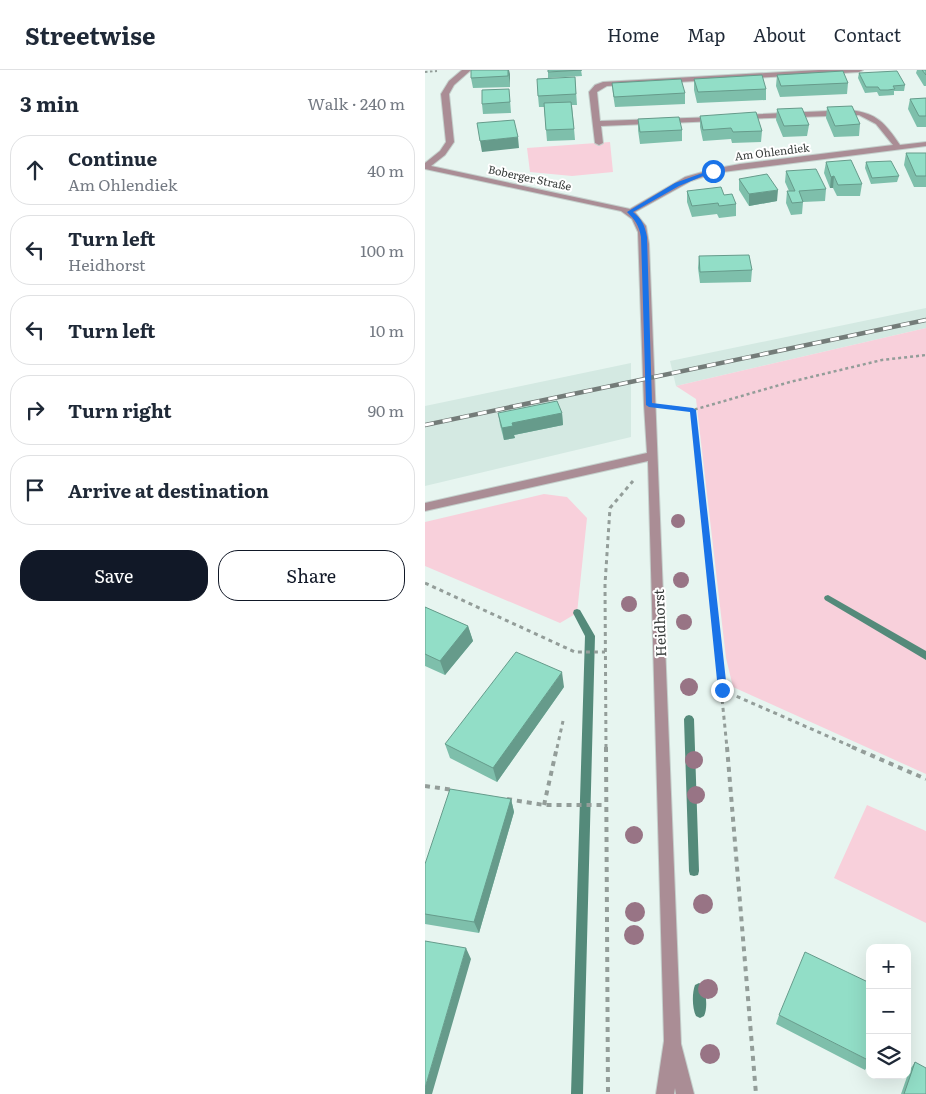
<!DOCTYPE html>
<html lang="en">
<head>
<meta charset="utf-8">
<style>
  body { margin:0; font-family:Literata,serif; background:#f2f2f3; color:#1f2937 }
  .controls { position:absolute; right:15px; bottom:15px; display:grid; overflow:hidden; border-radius:10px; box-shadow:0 5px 20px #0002 }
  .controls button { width:45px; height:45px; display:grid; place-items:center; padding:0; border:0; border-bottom:1px solid #e0e1e3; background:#fff; color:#1f2937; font:25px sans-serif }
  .stop { position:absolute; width:15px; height:15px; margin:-11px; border:4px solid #1a73e8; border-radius:50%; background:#fff }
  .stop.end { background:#1a73e8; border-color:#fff; box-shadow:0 1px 5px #0008 }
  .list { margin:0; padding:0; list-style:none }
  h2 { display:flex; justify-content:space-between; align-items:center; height:65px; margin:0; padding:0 20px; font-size:21px }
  h2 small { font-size:16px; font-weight:400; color:#747a83 }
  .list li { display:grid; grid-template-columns:32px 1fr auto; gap:15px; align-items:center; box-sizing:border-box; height:70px; margin:0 10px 10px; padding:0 10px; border:1px solid #e0e1e3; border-radius:20px }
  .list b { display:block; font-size:19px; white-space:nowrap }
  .list p { margin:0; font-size:16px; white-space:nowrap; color:#747a83 }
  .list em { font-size:16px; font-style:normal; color:#747a83 }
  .actions { display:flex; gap:10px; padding:15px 20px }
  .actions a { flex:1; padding:11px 0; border:1px solid #111827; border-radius:20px; text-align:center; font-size:18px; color:#111827 }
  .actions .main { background:#111827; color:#fff }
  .icon { flex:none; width:28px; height:28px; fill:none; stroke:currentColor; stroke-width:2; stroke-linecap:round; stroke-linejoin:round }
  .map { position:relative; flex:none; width:501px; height:1024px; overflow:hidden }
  header { display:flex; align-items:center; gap:30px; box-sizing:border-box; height:70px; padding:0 25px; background:#fff; border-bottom:1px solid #e0e1e3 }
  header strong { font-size:24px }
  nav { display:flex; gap:28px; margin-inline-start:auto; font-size:18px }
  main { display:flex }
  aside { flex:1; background:#fff }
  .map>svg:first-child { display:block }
  .built { fill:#d4e9e2 }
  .green { fill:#f8d0db }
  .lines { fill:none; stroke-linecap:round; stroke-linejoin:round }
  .stream { fill:#548a7a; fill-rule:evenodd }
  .minor-casing { stroke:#c4d0cc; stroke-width:2 }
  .path-far3 { stroke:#939d99; stroke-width:2; stroke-dasharray:2.5 2.5; stroke-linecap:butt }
  .path-far2 { stroke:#939d99; stroke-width:2.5; stroke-dasharray:3 3; stroke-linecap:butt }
  .path-far1 { stroke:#939d99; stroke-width:3; stroke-dasharray:4 4; stroke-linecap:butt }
  .path { stroke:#939d99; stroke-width:4; stroke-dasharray:5 5; stroke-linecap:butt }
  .minor { fill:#aa8d95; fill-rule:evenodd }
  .rail-casing { stroke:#747c79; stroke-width:4.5 }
  .rail { stroke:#fff; stroke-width:3; stroke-dasharray:9; stroke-linecap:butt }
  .tree { fill:#987485 }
  .wall { fill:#7ebfab }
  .shaded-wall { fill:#669b8b }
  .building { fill:#92dec7; stroke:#669b8b }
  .route { fill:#1a73e8 }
  .labels { text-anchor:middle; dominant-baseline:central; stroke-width:4; stroke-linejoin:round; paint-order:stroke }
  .far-street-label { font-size:11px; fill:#383d3b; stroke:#fff }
  .street-label { font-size:14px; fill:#383d3b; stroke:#fff }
</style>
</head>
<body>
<header>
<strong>Streetwise</strong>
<nav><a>Home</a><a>Map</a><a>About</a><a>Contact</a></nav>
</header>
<main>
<aside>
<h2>3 min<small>Walk · 240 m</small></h2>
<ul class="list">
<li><svg class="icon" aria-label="ahead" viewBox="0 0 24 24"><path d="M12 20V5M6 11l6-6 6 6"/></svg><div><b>Continue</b><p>Am Ohlendiek</p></div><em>40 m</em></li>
<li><svg class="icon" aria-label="left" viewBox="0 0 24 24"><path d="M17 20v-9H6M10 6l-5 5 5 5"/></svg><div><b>Turn left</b><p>Heidhorst</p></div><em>100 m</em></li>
<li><svg class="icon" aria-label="left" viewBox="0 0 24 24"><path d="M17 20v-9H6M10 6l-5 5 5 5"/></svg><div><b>Turn left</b></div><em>10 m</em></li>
<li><svg class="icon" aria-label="right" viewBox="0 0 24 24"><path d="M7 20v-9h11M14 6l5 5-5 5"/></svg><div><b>Turn right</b></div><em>90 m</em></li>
<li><svg class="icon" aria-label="arrive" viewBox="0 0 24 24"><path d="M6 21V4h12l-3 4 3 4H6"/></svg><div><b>Arrive at destination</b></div></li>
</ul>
<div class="actions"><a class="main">Save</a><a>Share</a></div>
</aside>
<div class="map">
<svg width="501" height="1024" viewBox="0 0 501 1024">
  <rect width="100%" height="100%" fill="#e7f5f0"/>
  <!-- built -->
  <path class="built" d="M501,238V258L251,316L245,291Z
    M206,293V367L0,416V336Z"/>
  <!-- green -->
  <path class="green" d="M185,72L188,102L147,106L105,102L102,78Z
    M501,258V704L308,617L301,588L271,329L251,316Z
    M119,424L142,427L162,448L152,543L135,553L0,496V452Z
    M442,735L501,761V853L409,808Z"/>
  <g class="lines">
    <!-- stream -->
    <path class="stream" d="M403,525L501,581V590L400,530L399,528L400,526Z
      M152,539L155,540L170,566L158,1024H146L160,566L148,543L149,540Z
      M264,645L267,646L269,649L274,801L273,805L269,806L265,805L264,801L259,649L261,646Z
      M274,913L278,915C281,923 283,938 279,946L275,948L271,946C267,938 267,923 270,915Z"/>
    <defs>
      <path id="minor" d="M37,0H46L29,15L24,24L29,72L20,85L6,96L205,139L260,107L288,99L315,94L468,75L451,54L434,45L313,49V45H316L425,40C452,43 460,53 475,75L501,72V76L290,103L266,111L210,142L221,156L224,174L256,974L269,1024H251L250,1018L249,1024H231L239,971L223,391L0,441V433L222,383L219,335L213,162L207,149L196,141L0,99V93L15,81L21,72L16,24L24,11Z
        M394,0H438L434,2L182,16L172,22L175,51L291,47L295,49L291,51L176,56L178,73L174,75L170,73L164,22L170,15L178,12Z"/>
    </defs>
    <!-- minor casing -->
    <use href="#minor" class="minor-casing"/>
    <!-- path-far3 -->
    <path class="path-far3" d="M0,2L12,1"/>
    <!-- path-far2 -->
    <path class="path-far2" d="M246,337L268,340L365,312L457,290L501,285
      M268,340L274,401"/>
    <!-- path-far1 -->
    <path class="path-far1" d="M274,399L302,678
      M0,513L150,582H180
      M297,620L430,678
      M132,678L138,651
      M181,678L180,514L185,438L208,411"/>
    <!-- path -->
    <path class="path" d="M181,677L183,1024
      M302,677L331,1024
      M427,677L501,709
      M0,716L29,720
      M82,729L119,735H180
      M119,735L132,677"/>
    <!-- minor -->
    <use href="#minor" class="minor"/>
    <defs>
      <path id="rail" d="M0,355L501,250"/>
    </defs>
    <!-- rail casing -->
    <use href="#rail" class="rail-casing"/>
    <!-- rail -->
    <use href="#rail" class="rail"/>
  </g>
  <!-- trees -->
  <g class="tree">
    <circle cx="253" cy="451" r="7"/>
    <circle cx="256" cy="510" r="8"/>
    <circle cx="204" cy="534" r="8"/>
    <circle cx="259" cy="552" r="8"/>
    <circle cx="264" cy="617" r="9"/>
    <circle cx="269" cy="690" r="9"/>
    <circle cx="271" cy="725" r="9"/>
    <circle cx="209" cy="765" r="9"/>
    <circle cx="278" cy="834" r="10"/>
    <circle cx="210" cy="842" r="10"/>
    <circle cx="209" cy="865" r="10"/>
    <circle cx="283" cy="919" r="10"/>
    <circle cx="285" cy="984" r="10"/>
  </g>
  <!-- wall -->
  <path class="wall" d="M46,0H84L85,17L48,18L46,8Z
    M123,0H156L157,6L123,8Z
    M492,0H501V16H499L491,3Z
    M434,3L480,15L479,21H469V25L454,26L452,22L440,23L433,8Z
    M352,5L423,13L422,24L355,27L351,16Z
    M150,7L152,35H147L150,70L122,71L119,37H114L113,26Z
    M269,9L341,19V30L272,33L269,20Z
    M187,13L260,23V34L190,37L188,24Z
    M501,28V57H492L483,39L485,29Z
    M85,30L86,43L58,44L57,34Z
    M402,37L435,54L434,66L409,67L401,48Z
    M352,39L384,55L382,66L358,67L351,50Z
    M275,46L337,61L336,72L307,73L306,69L278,71L275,57Z
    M213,49L257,60V71L215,74L213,60Z
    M481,83H501V117H489L479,95Z
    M401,92L437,114L435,126H412L408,118H405L399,103Z
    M441,92L474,106L472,112L446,114L440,98Z
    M361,101L401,119L400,131L378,132L377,144L366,145L361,133L362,121H364L360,112Z
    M314,109L352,131L324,136L314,120Z
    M262,121L299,125L311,134V146L294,148L292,144L267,147L262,132Z
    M274,186L327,200L326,212L275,213L273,198Z
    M73,343H137L138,355L89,365L90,368L79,370L75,355Z
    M0,537L43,556L48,571L20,605L0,596Z
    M139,617L72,712L25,688L20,674Z
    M86,729L89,742L54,863L0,854V794Z
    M354,945L445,991V992L440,1000L351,954Z
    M490,992L501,1024H476L484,1001Z"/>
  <!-- shaded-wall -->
  <path class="shaded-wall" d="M83,0H84L85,4V17Z
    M93,67L94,78L57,82L55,71Z
    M409,106L408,118H405L406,107Z
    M353,120L352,131L324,136V124Z
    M137,343L138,355L89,365L90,368L79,370L77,358L87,353Z
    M43,556L48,571L20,605L15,591Z
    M137,602L139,617L72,712L68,698Z
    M86,729L89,742L54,863L49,852Z
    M41,878L46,889L7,1024H0V1018Z"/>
  <!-- building -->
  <path class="building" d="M46,0H83V6L46,8Z
    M123,0H157L123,2Z
    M497,0H501V5Z
    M418,1L423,13L356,16L352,5Z
    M472,1L480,15L468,16L470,19L463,20H455L453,17H441L434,3Z
    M337,5L341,19L273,22L269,9Z
    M150,7L151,24L113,26L112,9Z
    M256,9L260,23L189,27L187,13Z
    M84,19L85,32L57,34V20Z
    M501,28V46H494L485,29Z
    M146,32L149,59L121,60L119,33Z
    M427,36L435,54L410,56L402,37Z
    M377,38L384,55L359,56L352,39Z
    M331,42L337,61L308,62L306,58L278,60L275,46Z
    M254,47L257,60L215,62L213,49Z
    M89,50L93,67L55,71L52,53Z
    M481,83H501V106H491Z
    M426,90L437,114L413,115L409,106L406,107L401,92Z
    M466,91L474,106L447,108L441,92Z
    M391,99L401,119L374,121L378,132L367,133L362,121H370L361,101Z
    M342,104L353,120L324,124L314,109Z
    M296,117L299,125L307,124L311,134L294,136L293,133L267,136L262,121Z
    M324,185L327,200L275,202L274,186Z
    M132,331L137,343L87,353L88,356L77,358L73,343Z
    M0,537L43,556L15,591L0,584Z
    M91,582L137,602L68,698L20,674Z
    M25,719L86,729L49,852L0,844V794Z
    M0,871L41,878L0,1018Z
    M380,882L445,913V991L354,945Z
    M490,992L501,998V1024H479Z"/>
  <!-- route -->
  <path class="route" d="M286,100L290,101L254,116L208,142C217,149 220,156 222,167L227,333L268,338L271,340L302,620L297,623L293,620L265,342L224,337L221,335L216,167C214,155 210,150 202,142L250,113Z"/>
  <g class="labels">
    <!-- far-street labels -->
    <g class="far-street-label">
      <text transform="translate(347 81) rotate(-7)">Am Ohlendiek</text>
      <text transform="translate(105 107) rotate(12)">Boberger Straße</text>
    </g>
    <!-- street labels -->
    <g class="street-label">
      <text transform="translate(234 553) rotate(-92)">Heidhorst</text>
    </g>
  </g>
</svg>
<div class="controls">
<button>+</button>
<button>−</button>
<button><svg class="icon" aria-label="layers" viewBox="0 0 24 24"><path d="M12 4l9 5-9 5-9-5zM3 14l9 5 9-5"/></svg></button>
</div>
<div class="stop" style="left:288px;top:101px"></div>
<div class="stop end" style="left:297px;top:620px"></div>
</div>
</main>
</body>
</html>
